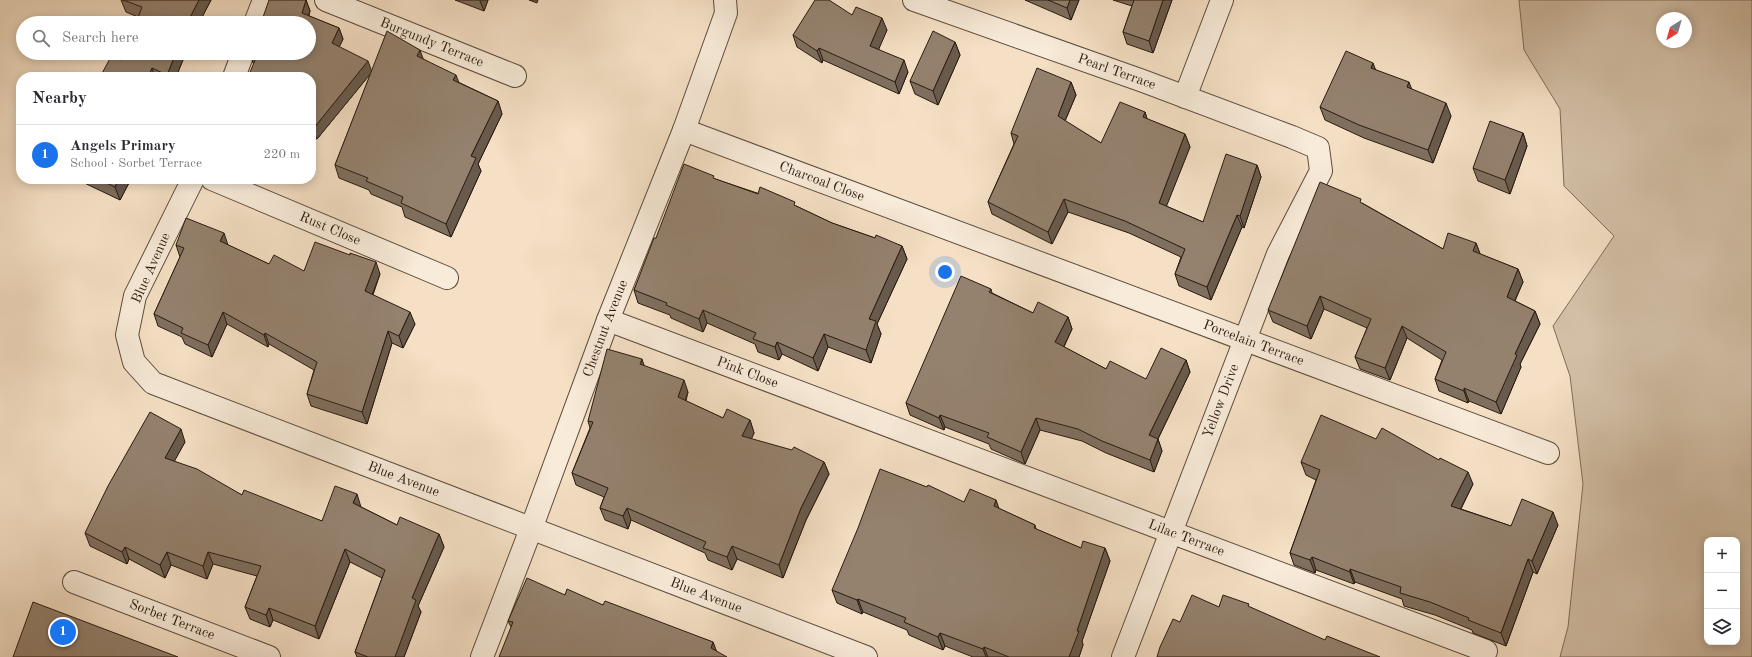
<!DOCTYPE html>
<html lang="en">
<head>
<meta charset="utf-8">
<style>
  body { margin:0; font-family:"Old Standard TT",serif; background:#f2f2f3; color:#2b2b33 }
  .controls { position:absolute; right:12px; bottom:12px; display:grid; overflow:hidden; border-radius:8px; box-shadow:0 2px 10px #0003 }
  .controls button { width:36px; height:36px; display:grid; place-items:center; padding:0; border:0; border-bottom:1px solid #e1e1e2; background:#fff; color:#2b2b33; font:20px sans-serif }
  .compass { position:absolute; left:1656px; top:12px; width:36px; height:36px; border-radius:50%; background:#fff; box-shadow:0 2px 10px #0003; rotate:217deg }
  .you { position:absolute; left:945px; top:272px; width:14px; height:14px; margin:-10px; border:3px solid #fff; border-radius:50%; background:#1a73e8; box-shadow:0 0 0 6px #1a73e833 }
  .badge { display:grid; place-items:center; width:26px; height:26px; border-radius:50%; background:#1a73e8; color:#fff; font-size:13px; font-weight:700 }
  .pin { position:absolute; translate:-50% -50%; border:2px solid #fff; box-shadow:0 1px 4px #0006 }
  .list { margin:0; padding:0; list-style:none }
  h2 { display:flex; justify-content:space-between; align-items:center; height:52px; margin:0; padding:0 16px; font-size:17px }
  h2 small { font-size:13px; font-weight:400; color:#7c7c81 }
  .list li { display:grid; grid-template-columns:26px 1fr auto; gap:12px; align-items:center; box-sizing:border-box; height:60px; padding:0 16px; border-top:1px solid #e1e1e2 }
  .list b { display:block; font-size:15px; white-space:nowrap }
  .list p { margin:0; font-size:13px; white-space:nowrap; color:#7c7c81 }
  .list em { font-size:13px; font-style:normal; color:#7c7c81 }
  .icon { flex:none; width:22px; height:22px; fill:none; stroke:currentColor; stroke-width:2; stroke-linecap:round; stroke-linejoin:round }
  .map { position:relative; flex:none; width:1752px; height:657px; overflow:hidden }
  .search { position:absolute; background:#fff; box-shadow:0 2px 10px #0003; left:16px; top:16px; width:300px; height:44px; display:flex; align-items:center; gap:10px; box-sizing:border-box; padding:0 14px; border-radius:22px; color:#7c7c81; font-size:15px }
  .panel { position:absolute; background:#fff; box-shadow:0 2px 10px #0003; left:16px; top:72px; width:300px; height:112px; border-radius:16px }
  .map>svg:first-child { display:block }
  .green { fill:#d2bfa6; stroke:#7e6d5a; fill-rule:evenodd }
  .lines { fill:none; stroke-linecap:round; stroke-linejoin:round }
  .minor-casing { stroke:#5d4c3c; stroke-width:24 }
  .minor { stroke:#f8ebd9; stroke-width:22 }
  .wall { fill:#7f6f5f; stroke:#2a1b0f }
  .shaded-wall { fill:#685a4d; stroke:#2a1b0f }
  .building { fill:#94816e; stroke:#2a1b0f }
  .labels { text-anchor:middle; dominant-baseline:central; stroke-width:3; stroke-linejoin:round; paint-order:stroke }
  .street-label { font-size:14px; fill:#2a1b0f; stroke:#f8ebd9 }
</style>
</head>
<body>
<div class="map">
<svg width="1752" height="657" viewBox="0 0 1752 657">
  <rect width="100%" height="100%" fill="#f5e0c5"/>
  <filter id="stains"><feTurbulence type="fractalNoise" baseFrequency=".005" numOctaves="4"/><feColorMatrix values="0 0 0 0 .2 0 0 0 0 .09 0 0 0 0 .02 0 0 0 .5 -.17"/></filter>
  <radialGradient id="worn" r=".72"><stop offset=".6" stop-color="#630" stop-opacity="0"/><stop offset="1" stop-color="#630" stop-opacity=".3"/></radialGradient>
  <!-- green -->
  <path class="green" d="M1519,0H1752V657H1560L1568,627L1583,484L1570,376L1553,326L1614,236L1564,186L1560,109L1524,50ZM1662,18H1686V42H1662ZM1707,540H1737V642H1707Z"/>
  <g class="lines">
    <defs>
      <g id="minor">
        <path id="s1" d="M326,0L515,76"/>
        <path id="s2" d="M914,0L1143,81L1292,137L1318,148L1321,171L1278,254L1123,657"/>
        <path d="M255,23L264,0"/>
        <path d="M234,77L243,53"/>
        <path d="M1185,97L1222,0"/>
        <path id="s3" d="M684,130L1548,453"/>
        <path id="s4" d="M193,179L135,296L127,335L134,362L153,383L866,657"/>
        <path id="s5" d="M212,179L447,278"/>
        <path id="s6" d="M608,320L1486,651"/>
        <path id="s7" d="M74,582L269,657"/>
        <path id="s8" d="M482,657L531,529L608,320L684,130L726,13L725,0"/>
      </g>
    </defs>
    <!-- minor casing -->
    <use href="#minor" class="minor-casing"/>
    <!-- minor -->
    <use href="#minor" class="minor"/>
  </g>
  <!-- wall -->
  <path class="wall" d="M121,0H211L199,23L138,17L126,12Z
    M306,0L310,11L309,16L339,28L343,39L339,47L371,71L423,59L458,82L498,101L502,114L478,164L481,171L451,237L405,217L402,207L371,194L369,190L339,178L335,165L371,73L317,139L311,137V77L253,63L251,56Z
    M455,0H488L484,11Z
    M529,0H538L537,3Z
    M1025,0H1079L1071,20Z
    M1113,0H1172L1153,53L1127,44L1123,32L1132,6Z
    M852,15L887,30L878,49L908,72L899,94L823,60L822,63L797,47L793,35Z
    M955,42L960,55L938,105L915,94L910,81Z
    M124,53H185V55L176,77H100L121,60Z
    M1376,70L1411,89L1451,116L1433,163L1364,138L1325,120L1320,107Z
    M1071,82L1076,95L1065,121L1101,143L1145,112L1147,119L1185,134L1190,147L1166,206L1203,222L1257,165L1261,177L1244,228L1242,227L1211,300L1179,286L1175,274L1181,257L1129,233L1068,212L1052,244L992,214L988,202L1014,144L1011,133Z
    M1523,133L1527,146L1510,194L1478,181L1473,168Z
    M76,179H131L120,200Z
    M715,179L796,206L832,223L875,238L902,246L907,259L877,324L881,334L871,363L828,347L818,371L782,354L779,360L758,352L755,344L707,323L703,332L671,318L670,315L638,303L634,290L656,238Z
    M1362,203L1443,249L1476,243L1480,254L1518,269L1523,282L1515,301L1535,311L1540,324L1520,364L1521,367L1501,414L1469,401L1468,403L1439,391L1435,379L1442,360L1407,338L1390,380L1360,369L1355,357L1367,328L1324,309L1311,339L1273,322L1268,310Z
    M176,245H228L269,264L304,271L380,274L373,295L415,324L403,348L392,343L367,424L311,406L307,394L314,370L269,344L268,347L227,324L212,357L185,344L182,337L158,326L154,314L180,257Z
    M991,289L992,293L1033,313L1068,317L1072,329L1064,347L1106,369L1146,379L1186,360L1190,372L1158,439L1162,451L1154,472L1106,453L1082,441L1040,430L1025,464L991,449L989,444L945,427L944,430L910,415L906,403Z
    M644,366L688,392L686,401L723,418L750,420L754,433L751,439L824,462L829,474L806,520L783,578L737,559L732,570L708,560L705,553L631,520L628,529L605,520L600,508L604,497L576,485L572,473L590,428L588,421Z
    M185,442L174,461L242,495L322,521L361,507L397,525L439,534L444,547L418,606L421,612L404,657H357L355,652L382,578L350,562L319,639L273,620L270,627L250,619L245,607L257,576L213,564L207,579L171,565L165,578L129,559L127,564L90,546L85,533Z
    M1301,462L1473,484L1461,509L1511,526L1558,525L1537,574L1533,572L1506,646L1473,633L1472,630L1435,615L1404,606L1402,599L1355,582L1354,584L1316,570L1315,573L1294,565L1290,553L1316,480L1306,475Z
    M996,500L998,508L1035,525L1036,529L1081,548H1105L1110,561L1082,641L1083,645L1079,657H973L945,646L943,650L909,635L907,630L863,612L862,614L837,603L832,590L964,502Z
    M565,595L603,605L713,642L716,651L511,627L508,621Z"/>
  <!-- shaded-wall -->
  <path class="shaded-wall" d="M199,0H211L199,23H187Z
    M306,0L310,11L306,23L302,13Z
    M480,0H488L484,11L480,1Z
    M1070,0H1079L1071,20L1067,8Z
    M1163,0H1172L1153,53L1149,41Z
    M882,18L887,30L875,58L870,46Z
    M339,28L343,39L336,54L332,43Z
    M955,42L960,55L938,105L933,91Z
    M819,48L823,60L822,63L817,51Z
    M420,50L425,64L417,56Z
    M176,53H185V55L176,77H168L167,75Z
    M904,60L908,72L899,94L895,82Z
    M368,61L372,72L317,139L313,129Z
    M1373,63L1378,76L1371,68Z
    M152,68L155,77H148Z
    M456,75L461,88L453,80Z
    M1071,82L1076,95L1062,128L1058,116Z
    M1409,82L1414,95L1407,87Z
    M498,101L502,114L478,164L481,171L451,237L446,224L471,156Z
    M1446,103L1451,116L1433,163L1428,150Z
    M1145,112L1149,125L1143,117Z
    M1523,133L1527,146L1510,194L1505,180Z
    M1185,134L1190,147L1163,215L1159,203Z
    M1257,165L1261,177L1244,228L1240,216Z
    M119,179H131L120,200L115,187Z
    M1064,199L1068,212L1052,244L1048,232Z
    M1237,215L1242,227L1211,300L1207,287Z
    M224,233L228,245L220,241Z
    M1476,243L1481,256L1473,251Z
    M902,246L907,259L877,324L881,334L871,363L866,350L869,319Z
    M376,262L380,274L369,303L365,291Z
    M1518,269L1523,282L1511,309L1507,297Z
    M1320,296L1324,309L1311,339L1307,326Z
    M703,310L707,323L703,332L699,319Z
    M1535,311L1540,324L1520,364L1521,367L1501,414L1496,402L1515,354Z
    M223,312L227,324L212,357L208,345Z
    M410,312L415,324L403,348L399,336Z
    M1068,317L1072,329L1060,354L1055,342Z
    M1402,326L1407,338L1390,380L1385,368Z
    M388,331L392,343L367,424L362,412Z
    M265,333L269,344L268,347L264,335Z
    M824,334L828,347L818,371L813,358Z
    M777,342L782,354L779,360L775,347Z
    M642,359L646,371L640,364Z
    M1186,360L1190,372L1154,447L1149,435Z
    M684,380L688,392L682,410L678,397Z
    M1464,388L1469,401L1468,403L1464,391Z
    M940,415L945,427L944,430L939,418Z
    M1036,418L1040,430L1025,464L1021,452Z
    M750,420L754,433L747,449L742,436Z
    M181,429L185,442L169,471L165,458Z
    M1158,439L1162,451L1154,472L1150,460Z
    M824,462L829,474L806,520L783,578L779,565L801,508Z
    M1468,472L1473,484L1456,518L1451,506Z
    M357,494L361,507L353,503Z
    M996,500L1001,514L994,506Z
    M627,508L631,520L628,529L623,516Z
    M1553,512L1558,525L1537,574L1532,561Z
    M439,534L444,547L418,606L421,612L404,657H395L412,598Z
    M732,546L737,559L732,570L727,557Z
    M125,547L129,559L127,564L122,552Z
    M1105,548L1110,561L1082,641L1083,645L1079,657H1069L1077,631Z
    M345,549L350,562L319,639L315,626Z
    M167,552L171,565L165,578L160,565Z
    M208,552L213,564L207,579L203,566Z
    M1312,557L1316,570L1315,573L1310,560Z
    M1528,559L1533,572L1506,646L1501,633Z
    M1350,569L1355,582L1354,584L1350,572Z
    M858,599L863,612L862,614L857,600Z
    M269,608L273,620L270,627L266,615Z
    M940,633L945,646L943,650L938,637Z
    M713,642L718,655L711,648Z
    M984,647L988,657H986L983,649Z"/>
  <!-- building -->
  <path class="building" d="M123,0H199L187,23H136L142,7Z
    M269,0H306L302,13L339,28L332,43L368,61L313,129L311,128V77H248L256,58L251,56L252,53H309V23H261Z
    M815,0H829L852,15L856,7L882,18L870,46L904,60L895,82L819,48L817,51L793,35Z
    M1048,0H1070L1067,8Z
    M1134,0H1163L1149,41L1123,32Z
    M387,31L420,50L417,56L456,75L453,80L498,101L471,156L476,158L446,224L401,203L403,197L366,181L368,178L335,165Z
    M933,31L955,42L933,91L910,81Z
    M1346,51L1373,63L1371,68L1409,82L1407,87L1446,103L1428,150L1359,125L1320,107Z
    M124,53H176L167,75L152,68L148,77H100L112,55L121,60Z
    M1037,68L1071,82L1058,116L1101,143L1120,102L1145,112L1143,117L1185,134L1159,203L1203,222L1226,154L1257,165L1240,216L1237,215L1207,287L1175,274L1185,249L1125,221L1064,199L1048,232L988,202L1018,136L1011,133Z
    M1490,121L1523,133L1505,180L1473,168Z
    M684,164L714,176L713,178L758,194L760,187L795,202L794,205L832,223L875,238L876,235L902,246L869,319L876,321L866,350L824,334L813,358L777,342L775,347L753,339L756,333L703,310L699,319L666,305L667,303L634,290L654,238H656Z
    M98,179H119L115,187Z
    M1320,182L1361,199L1360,202L1443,249L1448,233L1476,243L1473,251L1518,269L1507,297L1535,311L1515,354L1517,355L1496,402L1464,388V391L1435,379L1446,352L1402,326L1385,368L1355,357L1371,319L1320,296L1307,326L1268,310Z
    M186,218L224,233L220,241L269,264L274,255L304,271L315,242L350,255V253L376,262L365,291L410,312L399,336L388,331L362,412L307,394L317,362L265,333L264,335L223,312L208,345L181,333L183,328L154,314L184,248L176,245Z
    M961,276L991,289L989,292L1033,313L1038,302L1068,317L1055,342L1106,369L1110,361L1146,379L1161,348L1186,360L1149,435L1158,439L1150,460L1102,441L1078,429L1036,418L1021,452L987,437L989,433L940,415L939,418L906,403Z
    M607,349L642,359L640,364L684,380L678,397L723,418L727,409L750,420L742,436L792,450L794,447L824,462L801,508L779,565L732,546L727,557L703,548L706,542L627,508L623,516L600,508L608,488L572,473L593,422L588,421Z
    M150,412L181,429L165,458L197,469L242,495L244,490L322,521L335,486L357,494L353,503L397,525L400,517L439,534L412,598L416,600L395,657H368L355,652L385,570L345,549L315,626L269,608L266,615L245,607L261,566L208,552L203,566L167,552L160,565L125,547L122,552L85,533L108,486Z
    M1321,415L1376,439L1382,428L1439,460L1440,458L1468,472L1451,506L1511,526L1522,499L1553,512L1532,561L1528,559L1501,633L1468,620L1469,618L1430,602L1400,593L1401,587L1350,569V572L1312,557L1310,560L1290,553L1320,470L1301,462Z
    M880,469L927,487L928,485L964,502L970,489L996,500L994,506L1035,525L1034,528L1081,548L1083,541L1105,548L1077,631H1079L1069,657H1009L984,647L983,649L940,633L938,637L904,622L906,618L858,599L857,600L832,590L858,528Z
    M527,578L565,595L567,589L603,605L605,601L713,642L711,648L727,657H499L513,622L508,621Z
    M1192,595L1219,607L1223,595L1249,604L1248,606L1325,640L1327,636L1380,657H1157L1160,647L1173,619L1180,622Z
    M33,602L178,657H13Z"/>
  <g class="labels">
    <!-- street labels -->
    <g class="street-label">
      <text stroke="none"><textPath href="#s1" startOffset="114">Burgundy Terrace</textPath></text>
      <text stroke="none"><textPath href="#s2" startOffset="215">Pearl Terrace</textPath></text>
      <text stroke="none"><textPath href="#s3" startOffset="147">Charcoal Close</textPath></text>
      <text stroke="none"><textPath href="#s5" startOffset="128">Rust Close</textPath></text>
      <text transform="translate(151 268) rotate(-66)">Blue Avenue</text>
      <text stroke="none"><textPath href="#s8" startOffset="351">Chestnut Avenue</textPath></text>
      <text stroke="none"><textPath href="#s3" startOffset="608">Porcelain Terrace</textPath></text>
      <text stroke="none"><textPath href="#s6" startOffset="149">Pink Close</textPath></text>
      <text transform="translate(1221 401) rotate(-69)">Yellow Drive</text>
      <text stroke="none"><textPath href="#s4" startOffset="495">Blue Avenue</textPath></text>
      <text stroke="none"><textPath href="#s6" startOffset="618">Lilac Terrace</textPath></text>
      <text stroke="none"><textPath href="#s4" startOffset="819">Blue Avenue</textPath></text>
      <text stroke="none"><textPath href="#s7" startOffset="105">Sorbet Terrace</textPath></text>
    </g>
  </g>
  <rect width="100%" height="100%" filter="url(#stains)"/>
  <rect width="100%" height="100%" fill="url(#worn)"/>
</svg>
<div class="controls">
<button>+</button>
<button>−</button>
<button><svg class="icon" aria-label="layers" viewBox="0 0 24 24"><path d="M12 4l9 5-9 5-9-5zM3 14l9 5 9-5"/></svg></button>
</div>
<svg class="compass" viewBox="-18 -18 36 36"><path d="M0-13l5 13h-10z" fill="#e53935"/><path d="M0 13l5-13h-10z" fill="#7c7c81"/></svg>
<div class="you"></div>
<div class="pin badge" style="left:63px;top:632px">1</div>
<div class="search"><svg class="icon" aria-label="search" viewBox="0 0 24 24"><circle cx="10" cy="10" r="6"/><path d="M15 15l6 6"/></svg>Search here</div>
<section class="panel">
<h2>Nearby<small></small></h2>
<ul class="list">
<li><span class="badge">1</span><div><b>Angels Primary</b><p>School · Sorbet Terrace</p></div><em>220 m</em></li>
</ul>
</section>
</div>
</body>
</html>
